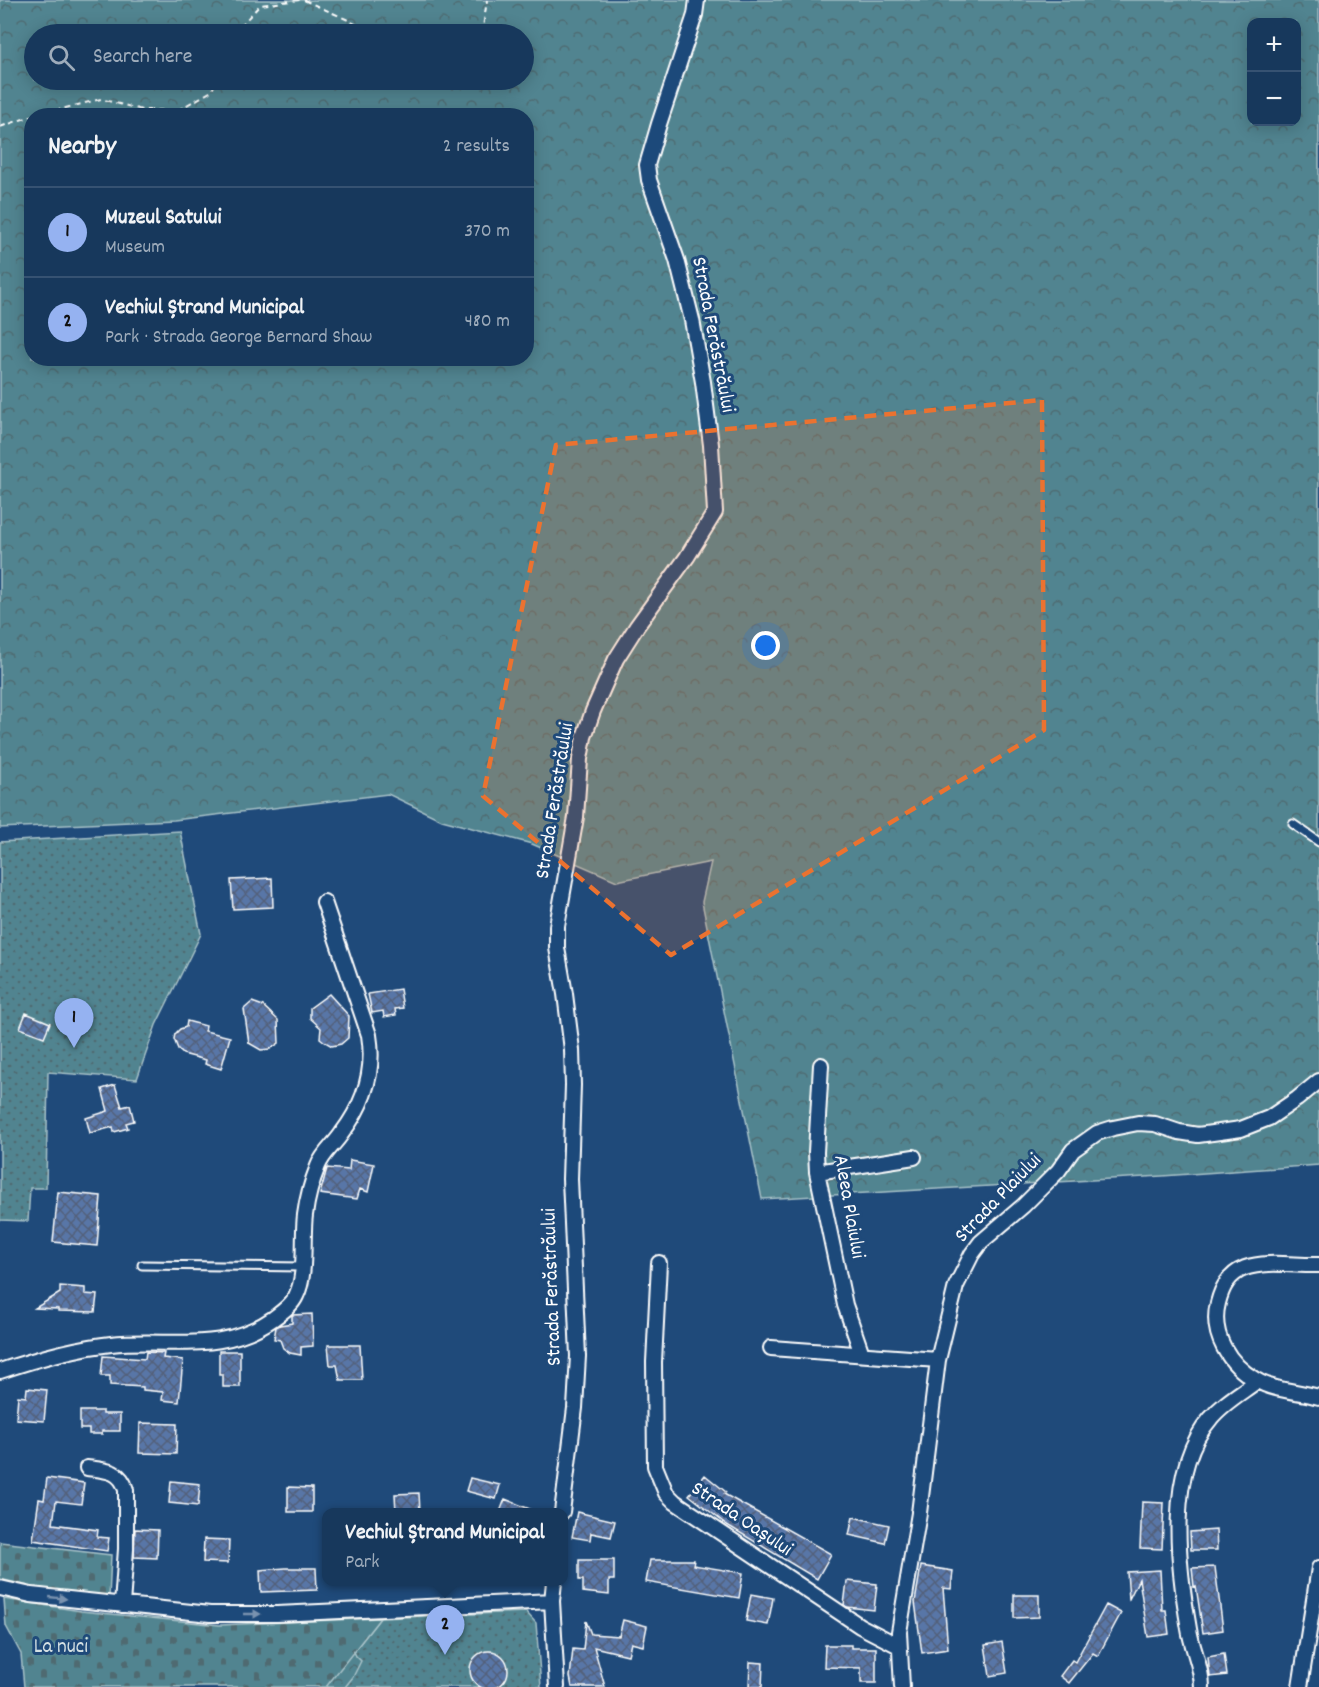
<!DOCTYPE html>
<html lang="en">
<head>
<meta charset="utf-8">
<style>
  body { margin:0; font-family:Dekko,sans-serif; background:#244365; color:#f1f3f6 }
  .controls { position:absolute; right:18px; top:18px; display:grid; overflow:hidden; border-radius:12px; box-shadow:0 3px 15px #0003 }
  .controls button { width:54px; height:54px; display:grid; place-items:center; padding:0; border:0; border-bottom:2px solid #365272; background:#17385c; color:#f1f3f6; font:30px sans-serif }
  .you { position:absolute; left:766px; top:646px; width:21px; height:21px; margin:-15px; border:4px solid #fff; border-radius:50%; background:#1a73e8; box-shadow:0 0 0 9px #1a73e833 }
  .badge { display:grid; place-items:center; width:39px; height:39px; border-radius:50%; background:#95b2f1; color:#111; font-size:20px; font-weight:700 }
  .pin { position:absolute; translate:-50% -50px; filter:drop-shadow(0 2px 3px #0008) }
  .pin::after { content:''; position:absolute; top:32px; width:21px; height:18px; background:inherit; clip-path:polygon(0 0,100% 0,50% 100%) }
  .popup { position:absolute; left:322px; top:1508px; width:246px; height:78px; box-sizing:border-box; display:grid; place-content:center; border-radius:12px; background:#17385c; filter:drop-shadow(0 2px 4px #0005); font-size:20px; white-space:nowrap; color:#9eacbb }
  .popup b { font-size:22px; color:#f1f3f6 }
  .popup::after { content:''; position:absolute; left:50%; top:100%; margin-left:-12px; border:12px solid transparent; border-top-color:#17385c }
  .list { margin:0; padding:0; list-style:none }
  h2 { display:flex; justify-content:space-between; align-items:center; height:78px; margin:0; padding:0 24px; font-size:26px }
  h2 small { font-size:20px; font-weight:400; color:#9eacbb }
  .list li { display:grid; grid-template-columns:39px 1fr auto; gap:18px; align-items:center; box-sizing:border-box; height:90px; padding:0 24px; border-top:2px solid #365272 }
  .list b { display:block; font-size:22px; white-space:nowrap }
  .list p { margin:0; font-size:20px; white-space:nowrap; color:#9eacbb }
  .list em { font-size:20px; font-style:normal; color:#9eacbb }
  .icon { flex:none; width:33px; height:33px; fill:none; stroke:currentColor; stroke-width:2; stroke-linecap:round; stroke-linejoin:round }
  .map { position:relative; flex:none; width:1319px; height:1687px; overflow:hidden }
  .search { position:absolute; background:#17385c; box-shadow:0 3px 15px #0003; left:24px; top:24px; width:510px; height:66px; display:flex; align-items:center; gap:15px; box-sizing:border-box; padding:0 21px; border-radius:33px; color:#9eacbb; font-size:22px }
  .panel { position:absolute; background:#17385c; box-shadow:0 3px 15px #0003; left:24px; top:108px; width:510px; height:258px; border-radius:24px }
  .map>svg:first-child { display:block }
  .green { fill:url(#green-dots); stroke:#a8c2c8; stroke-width:1.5 }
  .forest { fill:url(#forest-crowns); stroke:#a8c2c8; stroke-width:1.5; fill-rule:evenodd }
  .cemetery { fill:url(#cemetery-stones); stroke:#a8c2c8; stroke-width:1.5 }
  .building { fill:url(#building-cross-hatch); stroke:#fff; stroke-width:1.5 }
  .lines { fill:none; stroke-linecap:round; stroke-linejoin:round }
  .service-casing { stroke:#fff; stroke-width:11 }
  .minor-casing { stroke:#fff; stroke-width:18 }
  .path { stroke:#fff; stroke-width:2; stroke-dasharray:6 4.5; stroke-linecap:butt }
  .service { stroke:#1f4a7a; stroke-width:7 }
  .minor { stroke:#1f4a7a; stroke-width:14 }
  .oneway { fill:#7992af }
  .marked { fill:#eb7230; fill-opacity:0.2; stroke:#eb7230; stroke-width:4.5; stroke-dasharray:12 8; stroke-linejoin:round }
  .labels { text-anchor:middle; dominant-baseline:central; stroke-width:6; stroke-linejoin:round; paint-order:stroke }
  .street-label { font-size:21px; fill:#fff; stroke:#1f4a7a }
  .park-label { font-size:21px; fill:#d4e0e3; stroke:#1f4a7a }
</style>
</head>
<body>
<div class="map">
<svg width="1319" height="1687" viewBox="0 0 1319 1687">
  <defs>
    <pattern id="green-dots" width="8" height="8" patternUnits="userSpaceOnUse" patternTransform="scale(1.5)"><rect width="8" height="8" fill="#518490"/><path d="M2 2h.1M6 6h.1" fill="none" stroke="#4f6b71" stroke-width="1.8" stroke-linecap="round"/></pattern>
    <pattern id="forest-crowns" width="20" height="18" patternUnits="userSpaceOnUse" patternTransform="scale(1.5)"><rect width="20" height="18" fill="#518490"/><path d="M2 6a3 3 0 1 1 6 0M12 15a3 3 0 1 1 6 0" fill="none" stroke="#4f6b71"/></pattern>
    <pattern id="cemetery-stones" width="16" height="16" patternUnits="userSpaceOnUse" patternTransform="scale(1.5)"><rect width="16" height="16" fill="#518490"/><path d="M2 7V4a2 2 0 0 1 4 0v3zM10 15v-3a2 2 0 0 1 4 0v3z" fill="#4f6b71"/></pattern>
    <pattern id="building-cross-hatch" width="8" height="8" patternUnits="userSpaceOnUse" patternTransform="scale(1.5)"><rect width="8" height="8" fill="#5976a7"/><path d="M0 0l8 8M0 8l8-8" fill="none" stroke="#52617a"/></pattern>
  </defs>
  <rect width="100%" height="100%" fill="#1f4a7a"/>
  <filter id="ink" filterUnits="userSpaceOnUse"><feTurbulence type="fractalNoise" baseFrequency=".0167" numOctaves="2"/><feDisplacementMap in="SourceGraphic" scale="12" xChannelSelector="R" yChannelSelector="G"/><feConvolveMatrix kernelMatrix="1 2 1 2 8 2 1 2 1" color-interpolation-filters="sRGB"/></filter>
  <g filter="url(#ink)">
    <!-- green -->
    <path class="green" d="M180,831L201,934L156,1025L137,1079L48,1072L46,1188H30L28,1221L0,1220V842Z
      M526,1612L536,1623L541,1687H326L380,1618Z"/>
    <!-- forest -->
    <path class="forest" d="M0,0H1319V1165L1162,1176L762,1199L702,902L711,862L617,881L532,844L442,820L388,794L174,820L0,828ZM1252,22H1296V122H1252ZM34,34H524V80H34ZM32,116H526V358H32Z
      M350,1650L361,1661L353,1677L345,1687H321Z"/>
    <!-- cemetery -->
    <path class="cemetery" d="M0,1542L111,1555L109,1598L33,1587L0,1579Z
      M4,1599L81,1611L220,1625L380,1618L326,1687H24L21,1654L6,1626Z"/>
    <!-- building -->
    <path class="building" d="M272,878L273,907L233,909L231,880Z
      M400,989L403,1008L395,1009L396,1015L384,1017L383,1011L372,1013L368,994Z
      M329,994L349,1016L348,1038L341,1044L332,1046L325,1042L320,1038L321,1028L310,1018V1008Z
      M252,1002L263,1006L278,1020L279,1043L270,1049L261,1050L249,1043L244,1009Z
      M26,1013L50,1023L44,1037L20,1028Z
      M187,1021L206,1026L205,1031L230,1037L221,1069L205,1064L206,1060L183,1054L178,1049L174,1039L175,1034L180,1029L186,1027Z
      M115,1085L122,1107L130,1105L134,1121L126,1123L128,1128L114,1132L113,1127L90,1133L86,1118L108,1111L102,1089Z
      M350,1160L374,1164L368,1192L360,1189L357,1199L320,1194L327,1168L349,1170Z
      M58,1192L101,1196L97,1246L53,1242Z
      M60,1286L85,1288V1294L97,1295L95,1312L58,1311V1309L35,1308L60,1293Z
      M312,1314L313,1346L301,1347V1355L290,1353L283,1348L280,1340L274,1339L276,1327L280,1325L292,1323V1315Z
      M328,1345H360L362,1380H340L337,1365H330Z
      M219,1351H240V1387H223V1375H219Z
      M146,1352L164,1353L163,1358L183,1360L179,1402L162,1400L163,1392L143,1390V1387L110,1385V1376H101L103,1356L145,1359Z
      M27,1388L47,1390L44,1421L16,1419L18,1396L26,1397Z
      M80,1411H103V1414H120V1431H102V1434H89V1429H80Z
      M140,1423L177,1424L176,1454L139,1453Z
      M705,1475L726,1492L724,1494L831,1554L817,1579L727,1525L689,1495Z
      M47,1478L84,1483L81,1504L56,1501L53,1524L98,1530L97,1537L109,1538L107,1551L33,1540L39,1499L44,1500Z
      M470,1478L500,1485L496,1499L466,1491Z
      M171,1481L200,1484L198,1506L169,1503Z
      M288,1487L312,1488V1512H288Z
      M419,1493L420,1512H396L395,1494Z
      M505,1499L537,1512H500Z
      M1142,1502L1164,1503L1162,1549L1140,1548Z
      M577,1512L615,1521L611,1537L591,1533L590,1540L572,1537Z
      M853,1517L889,1525L885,1543L849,1535Z
      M135,1529L158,1530L157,1558L134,1557Z
      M1216,1530L1217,1550H1191L1190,1532Z
      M204,1539L229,1540L228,1563L203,1562Z
      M579,1560H614V1580H609V1595L583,1592V1580H579Z
      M650,1560H694L693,1565L743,1573L739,1598L646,1582Z
      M921,1566L953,1571L951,1589L943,1588L948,1649L922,1653L915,1602Z
      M1215,1567L1223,1630L1203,1633L1196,1586L1194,1587L1192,1568Z
      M286,1568H316L317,1590L261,1592L260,1570Z
      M1160,1570L1162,1610H1166L1169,1634L1148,1637L1139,1579L1129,1599L1127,1572Z
      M847,1581L877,1584L874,1610L847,1607L844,1605Z
      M751,1594L773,1598L768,1625L746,1621Z
      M1014,1595H1039V1617L1014,1618Z
      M1106,1605L1121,1613L1098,1656L1093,1653L1069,1683L1060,1676L1072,1660L1075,1662Z
      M623,1620L647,1626L643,1646L631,1643L628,1655L594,1647L605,1687H572L570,1677L573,1649L583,1650L586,1621L591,1634L619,1636Z
      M1002,1642L1007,1673L990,1676L985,1645Z
      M825,1645H851V1648H876V1683H861V1668L824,1667Z
      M470 1670a19 19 0 1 1 38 0a19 19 0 1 1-38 0Z
      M1224,1654L1227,1675L1210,1677L1208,1657Z
      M750,1662L763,1663L762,1687H749Z"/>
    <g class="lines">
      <defs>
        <path id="service" d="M1293,824L1319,842
          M142,1265L302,1267"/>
        <path id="minor" d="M821,1065L816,1152L817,1172L845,1305L862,1354
          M817,1172L914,1157
          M659,1263L654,1362L655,1466L666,1493L675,1502L860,1626L899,1646
          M1319,1265C1296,1266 1267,1260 1245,1268C1229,1274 1222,1287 1218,1303C1210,1334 1229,1365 1256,1380C1274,1391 1299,1391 1319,1397
          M771,1348L938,1360
          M0,1371C36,1359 73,1348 111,1344C170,1338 221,1355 274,1318C282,1312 292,1305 296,1296C307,1275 302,1238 305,1215C307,1199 312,1181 318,1166C323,1153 335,1144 342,1133C364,1104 375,1071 369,1035L324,902
          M87,1468C105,1470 121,1470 126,1490V1549L122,1605
          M562,1512L575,1408L578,1356L570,1179L573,1085L572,1050L565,994L557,948V926L576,817L580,759L584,737L593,711L616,659L637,626L687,557L715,512L711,445L703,382L692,320L677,260L649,180L647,165L659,124L695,15L697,0
          M554,1582L552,1601L557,1687
          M0,1588L31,1595L210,1614H277L552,1601
          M902,1687L899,1632L919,1513L938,1360L956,1286L972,1254L981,1242L1023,1206L1058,1171L1073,1150L1097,1133L1113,1128L1138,1123L1155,1124L1179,1132L1198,1135L1241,1129L1269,1118L1297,1099L1319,1081
          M1202,1687C1202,1667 1192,1649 1189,1629C1178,1567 1165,1470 1211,1418C1223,1403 1241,1393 1257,1381
          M1300,1687L1319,1568"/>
      </defs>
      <!-- service casing -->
      <use href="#service" class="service-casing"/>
      <!-- minor casing -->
      <use href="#minor" class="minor-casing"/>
      <!-- path -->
      <path class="path" d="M304,0L346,19L374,34
        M233,34L260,5L300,0
        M482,34L487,0
        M34,116L101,99L142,110H178L212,91L216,80
        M0,127L32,116"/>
      <!-- service -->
      <use href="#service" class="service"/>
      <!-- minor -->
      <use href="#minor" class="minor"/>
    </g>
    <!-- one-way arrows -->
    <defs><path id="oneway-solid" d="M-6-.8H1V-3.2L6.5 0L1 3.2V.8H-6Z" transform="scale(1.5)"/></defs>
    <g class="oneway">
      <use href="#oneway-solid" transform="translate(58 1598) rotate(6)"/>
      <use href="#oneway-solid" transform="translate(252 1614)"/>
    </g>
  </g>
  <!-- marked area -->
  <path class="marked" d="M1042,400L1044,730L671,955L483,796L556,445Z"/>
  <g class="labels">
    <!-- street labels -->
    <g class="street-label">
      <text transform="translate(712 335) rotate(79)">Strada Ferăstrăului</text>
      <text transform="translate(556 801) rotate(-81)">Strada Ferăstrăului</text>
      <text transform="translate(999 1199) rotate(-46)">Strada Plaiului</text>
      <text transform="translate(848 1207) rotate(80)">Aleea Plaiului</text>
      <text transform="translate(553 1287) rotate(-92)">Strada Ferăstrăului</text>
      <text transform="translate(741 1520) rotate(34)">Strada Oașului</text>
    </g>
    <!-- park labels -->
    <g class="park-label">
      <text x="61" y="1648">La nuci</text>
    </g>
  </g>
</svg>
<div class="controls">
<button>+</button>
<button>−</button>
</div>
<div class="you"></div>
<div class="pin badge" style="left:74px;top:1048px">1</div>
<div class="pin badge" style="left:445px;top:1655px">2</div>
<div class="popup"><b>Vechiul Ștrand Municipal</b>Park</div>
<div class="search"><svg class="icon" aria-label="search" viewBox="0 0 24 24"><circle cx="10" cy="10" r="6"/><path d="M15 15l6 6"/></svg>Search here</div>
<section class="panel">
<h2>Nearby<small>2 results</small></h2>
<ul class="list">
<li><span class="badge">1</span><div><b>Muzeul Satului</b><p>Museum</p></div><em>370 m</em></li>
<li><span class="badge">2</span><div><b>Vechiul Ștrand Municipal</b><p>Park · Strada George Bernard Shaw</p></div><em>480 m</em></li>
</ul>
</section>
</div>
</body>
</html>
